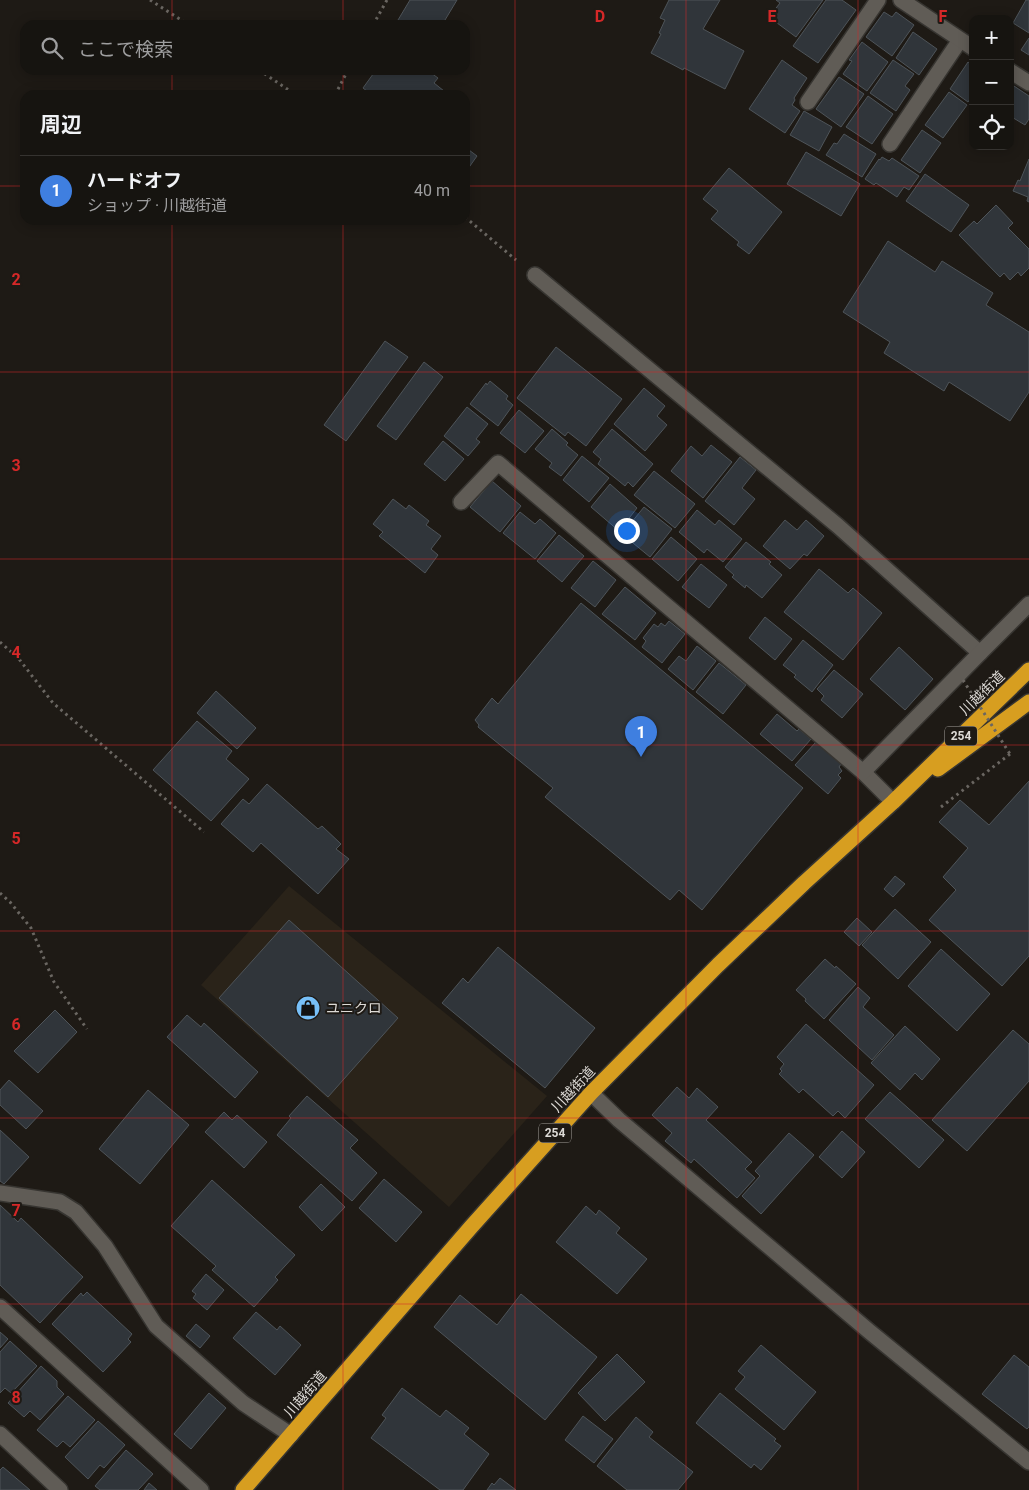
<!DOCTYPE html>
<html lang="ja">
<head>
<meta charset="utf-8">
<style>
  body { margin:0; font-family:Roboto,"Noto Sans JP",sans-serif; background:#23211e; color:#f1f3f6 }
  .controls { position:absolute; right:15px; top:15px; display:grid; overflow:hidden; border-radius:10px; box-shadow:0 2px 12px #0003 }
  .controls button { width:45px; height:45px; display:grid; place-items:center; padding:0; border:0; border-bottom:1px solid #353330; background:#161410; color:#f1f3f6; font:25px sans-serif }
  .you { position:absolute; left:626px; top:530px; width:18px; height:18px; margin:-12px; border:4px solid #fff; border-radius:50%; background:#1a73e8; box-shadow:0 0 0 8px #1a73e833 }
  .badge { display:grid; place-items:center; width:32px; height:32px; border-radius:50%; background:#77bff7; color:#fff; font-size:16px; font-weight:700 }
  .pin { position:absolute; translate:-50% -41px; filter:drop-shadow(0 1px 2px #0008) }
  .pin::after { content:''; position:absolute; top:26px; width:18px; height:15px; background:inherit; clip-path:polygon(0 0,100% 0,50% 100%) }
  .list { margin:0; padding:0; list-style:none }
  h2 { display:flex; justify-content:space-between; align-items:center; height:65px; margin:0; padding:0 20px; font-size:21px }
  h2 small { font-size:16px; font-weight:400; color:#9e9e9f }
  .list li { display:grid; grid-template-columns:32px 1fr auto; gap:15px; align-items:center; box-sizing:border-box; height:70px; padding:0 20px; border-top:1px solid #353330 }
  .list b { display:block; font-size:19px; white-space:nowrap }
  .list p { margin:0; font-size:16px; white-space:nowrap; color:#9e9e9f }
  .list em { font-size:16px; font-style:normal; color:#9e9e9f }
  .icon { flex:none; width:28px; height:28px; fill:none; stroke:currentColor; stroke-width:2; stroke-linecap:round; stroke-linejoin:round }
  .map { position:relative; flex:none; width:1029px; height:1490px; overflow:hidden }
  .search { position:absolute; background:#161410; box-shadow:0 2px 12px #0003; left:20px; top:20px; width:450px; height:55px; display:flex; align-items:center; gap:12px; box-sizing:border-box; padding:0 18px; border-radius:15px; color:#9e9e9f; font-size:19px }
  .panel { position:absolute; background:#161410; box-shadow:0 2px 12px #0003; left:20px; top:90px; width:450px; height:135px; border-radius:15px }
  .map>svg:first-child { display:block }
  .built { fill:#2a2319 }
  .building { fill:#30353a; stroke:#4e5459 }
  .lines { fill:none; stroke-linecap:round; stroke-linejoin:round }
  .lane-casing { stroke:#373531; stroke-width:18 }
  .street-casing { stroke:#373531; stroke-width:18 }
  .highway-casing { stroke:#373531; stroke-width:18 }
  .path { stroke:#6a6661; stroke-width:3; stroke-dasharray:2.5 4; stroke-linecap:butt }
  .lane { stroke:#605c56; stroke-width:15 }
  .street { stroke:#605c56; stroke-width:15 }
  .highway { stroke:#d79e20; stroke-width:15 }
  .path-bridge { stroke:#6a6661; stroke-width:3; stroke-dasharray:2.5 4; stroke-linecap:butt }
  .grid { fill:none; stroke:#d62828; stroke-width:1; stroke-opacity:0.55 }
  .labels { text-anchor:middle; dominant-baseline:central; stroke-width:4; stroke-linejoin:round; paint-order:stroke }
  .shield { fill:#1e1a15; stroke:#a4a09c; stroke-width:1 }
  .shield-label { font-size:12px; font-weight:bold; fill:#dddad6 }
  .street-label { font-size:14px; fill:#dddad6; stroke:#1e1a15 }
  .poi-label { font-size:14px; fill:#dddad6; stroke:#1e1a15; text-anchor:start }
  .grid-label { font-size:16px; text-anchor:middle; font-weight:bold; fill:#d62828; stroke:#1e1a15; stroke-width:4; stroke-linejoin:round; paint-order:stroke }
</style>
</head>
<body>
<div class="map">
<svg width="1029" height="1490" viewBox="0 0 1029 1490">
  <rect width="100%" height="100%" fill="#1e1a15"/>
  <!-- built -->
  <path class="built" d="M289,886L547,1096L449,1207L201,985Z"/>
  <!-- building -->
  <path class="building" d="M410,0H457L442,25H395Z
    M669,0H720L703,29L744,51L725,89L684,68L683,70L651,53L661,34L659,33L665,20L660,18Z
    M776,0H823L796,37L769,17L780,3Z
    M826,0H842L856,10L818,63L793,46Z
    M1026,0H1029V33L1013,23Z
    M884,12L892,17L896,12L914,25L892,56L866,37Z
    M913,32L937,49L919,75L896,58Z
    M1029,38V55L1021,50Z
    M862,42L888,62L867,91L843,74L852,61L849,60Z
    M782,60L807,78L794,98L795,100L792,105L800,111L785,133L749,109Z
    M893,60L914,74L905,86L910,90L896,111L870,93Z
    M968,62L973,66V95L968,102L950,89Z
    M376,70H427L438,78L434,83L449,95H372L363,88Z
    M839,77L864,94L841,127L816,109Z
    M1014,86L1029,96V119L1025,125L1010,116V92Z
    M949,92L967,105L943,138L925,125Z
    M868,96L893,114L872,144L846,127Z
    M804,111L832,127L819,151L790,135Z
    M922,130L941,143L920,173L901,160Z
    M844,134L876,154L862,177L826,155L834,143L837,144Z
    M465,147L477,156L465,173Z
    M806,152L860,184L841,216L787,184Z
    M882,157L889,161L892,158L919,176L909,190L904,187L897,197L876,183L874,185L865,179L879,159L880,160Z
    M1029,159V202L1027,201L1028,197L1013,191L1018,180L1020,181Z
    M729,168L782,212L749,254L737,245L739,242L711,219L718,211L703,199Z
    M925,174L969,205L951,232L906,201Z
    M996,205L1013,223L1008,228L1029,249V268L1021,276L1018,272L1010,280L1004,273L1000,277L959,235L974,221L977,224Z
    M888,241L935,272L942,261L993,293L986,305L1029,332V392L1010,421L949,382L944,391L884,353L890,342L843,312Z
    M385,341L408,357L346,441L324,425Z
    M556,347L622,399L586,446L568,432L565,436L517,398Z
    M424,362L443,377L396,440L377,426Z
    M490,381L508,396L506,399L513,405L498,426L470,404L486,383L487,385Z
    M644,388L665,406L657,416L667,425L645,451L614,424Z
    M467,407L488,424L476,439L480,442L468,456L444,436Z
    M519,410L544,431L525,453L500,433Z
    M552,429L568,443L566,445L578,455L561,476L549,467L552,463L535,449Z
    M612,429L653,464L633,487L628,482L625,486L598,464L601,459L593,452Z
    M443,441L464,459L445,481L424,464Z
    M711,445L732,462L703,498L671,471L691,446L702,456Z
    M582,456L609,478L589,502L563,480Z
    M740,457L756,470L742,488L755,499L734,525L705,501Z
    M654,471L695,504L675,528L634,495Z
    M492,481L521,506L500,532L470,507Z
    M610,484L637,508L619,531L591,507Z
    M393,499L406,509L409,505L429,521L426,525L441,536L431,549L438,555L425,573L379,536L383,532L373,524Z
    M644,507L672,529L650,557L622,534Z
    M697,510L715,525L719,520L742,539L723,562L707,549L704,553L679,532Z
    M520,512L535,524L540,519L556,533L535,559L503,533Z
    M785,520L797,530L806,520L824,536L807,556L804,554L790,569L763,546Z
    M559,535L584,556L562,582L537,561Z
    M671,537L697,559L678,581L652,559Z
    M746,542L771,562L769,564L782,575L762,598L746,585L745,588L732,577L734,575L725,567Z
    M593,561L616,580L595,607L571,588Z
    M701,564L727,585L709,608L682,587Z
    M819,569L848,593L853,588L882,613L843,660L784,612Z
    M625,587L656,613L635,640L602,614Z
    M581,603L803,788L702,910L679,890L670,900L545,797L553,788L478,727L479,725L475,720L492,698L498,704Z
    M765,617L792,639L775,660L749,638Z
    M669,621L685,634L662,663L642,647L646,641L643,638L654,624L658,627L661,623L665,626Z
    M803,640L833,665L812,692L794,677L796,675L783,665Z
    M697,646L716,661L693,690L668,669L679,656L686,661Z
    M899,647L933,679L905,710L870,679Z
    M719,663L746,685L723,714L696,692Z
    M834,670L863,694L842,718L821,700L824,696L817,689Z
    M216,691L256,728L237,749L197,713Z
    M777,714L797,731L799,729L811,739L792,761L760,734Z
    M197,721L232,751L226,759L249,779L211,821L153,770Z
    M816,742L841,764L839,767L842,771L838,775L841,778L828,794L795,765Z
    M1029,781V956L1002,986L929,920L956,890L943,877L968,848L939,822L960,800L989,825Z
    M267,784L318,829L322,826L341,844L336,849L349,859L318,894L261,843L253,852L221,824L243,799L249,804Z
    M895,876L905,884L893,897L884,889Z
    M895,909L931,942L898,979L862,945Z
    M857,918L872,932L859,946L844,932Z
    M289,920L398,1018L328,1097L219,998Z
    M498,947L595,1028L545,1088L442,1003L463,978L468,983Z
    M941,949L990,994L957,1031L908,986Z
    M825,959L835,968L836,966L856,984L824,1019L805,1001L806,999L796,990Z
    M858,987L870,998L863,1007L894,1035L872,1060L829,1020Z
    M55,1010L77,1032L38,1073L14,1051Z
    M187,1015L201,1027L204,1023L258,1072L235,1098L167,1037Z
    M806,1024L874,1085L845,1118L838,1111L833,1116L803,1089L799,1093L779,1074L782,1071L780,1069L784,1064L777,1057Z
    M905,1026L940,1059L922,1080L915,1073L900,1090L871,1063Z
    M1013,1030L1029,1044V1081L967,1151L932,1120Z
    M9,1080L43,1111L26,1129L0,1105V1090Z
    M677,1087L689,1098L697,1088L718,1107L706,1120L752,1162L745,1169L755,1178L737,1198L694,1159L691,1163L665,1141L672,1133L652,1115Z
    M148,1090L189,1125L140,1184L99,1149Z
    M890,1092L944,1140L919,1168L865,1119Z
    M307,1096L358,1140L350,1148L377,1173L352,1201L277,1135L291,1118L289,1116Z
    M224,1112L232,1120L237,1115L267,1142L244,1168L205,1132Z
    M0,1130L29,1157L4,1184L0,1181Z
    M842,1131L865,1152L842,1178L819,1157Z
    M789,1133L814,1155L761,1214L742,1196L760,1176L755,1171Z
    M384,1179L422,1212L396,1242L359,1208Z
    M212,1180L295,1255L275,1277L278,1280L254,1307L212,1270L216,1266L171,1226Z
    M321,1184L345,1207L322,1231L299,1207Z
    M0,1205L18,1222L21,1218L83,1277L40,1323L0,1285Z
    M586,1206L596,1215L599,1210L620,1228L616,1233L647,1259L617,1294L556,1242Z
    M206,1274L224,1290L207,1310L193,1298L196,1294L192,1291Z
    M87,1292L132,1334L128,1339L131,1342L103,1372L52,1324L81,1293L83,1296Z
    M521,1294L597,1357L545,1420L434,1327L460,1295L497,1325Z
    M256,1312L277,1330L280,1326L301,1345L275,1375L233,1338Z
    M196,1324L210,1336L200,1348L186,1336Z
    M0,1332L8,1339L0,1348Z
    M10,1341L37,1366L11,1393L5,1388L0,1393V1352Z
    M761,1345L816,1392L784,1430L735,1389L745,1377L738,1371Z
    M617,1354L645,1382L605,1421L578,1393Z
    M1014,1355L1029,1367V1427L1027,1429L982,1394Z
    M41,1366L57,1381V1387L64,1394L40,1420L30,1411L24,1417L8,1403Z
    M402,1388L440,1417L446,1410L469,1428L464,1434L489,1454L463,1490H440L371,1438L386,1418L382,1415Z
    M209,1393L226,1408L191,1449L174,1434Z
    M720,1393L776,1439L774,1441L781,1446L761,1470L754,1464L751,1468L696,1423Z
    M68,1396L95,1420L70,1447L63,1441L57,1447L37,1430Z
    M583,1416L613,1439L594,1463L565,1440Z
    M636,1417L653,1432L649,1437L693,1472L678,1490H627L597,1466Z
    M98,1421L125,1445L104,1468L100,1465L88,1479L65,1457Z
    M126,1450L153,1474L138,1490H100L95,1486Z
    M3,1467L30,1490H0V1470Z
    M500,1478L516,1490H487L492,1483L494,1485Z
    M149,1483L157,1490H144Z"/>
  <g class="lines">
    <defs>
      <path id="lane" d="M808,102L878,0
        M890,144L960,40
        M535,275L838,526L980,653
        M461,502L498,463L863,772L893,802
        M0,1193L60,1202L76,1212L105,1246L156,1326L243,1403L291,1435"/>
      <path id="street" d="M901,0L973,48
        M1010,71L1029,83
        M863,772L980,653L1029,604
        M591,1093L619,1120L870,1332L1029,1462
        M0,1307L201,1490
        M0,1434L60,1490"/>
      <path id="highway" d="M938,769L1029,702
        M243,1490L471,1227L591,1093L718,965L804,883L893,802L1029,670"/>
    </defs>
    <!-- lane casing -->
    <use href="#lane" class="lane-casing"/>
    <!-- street casing -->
    <use href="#street" class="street-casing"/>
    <!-- highway casing -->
    <use href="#highway" class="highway-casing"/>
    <!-- path -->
    <path class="path" d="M150,0L189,25
      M373,25L387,0
      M259,70L296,95
      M335,95L348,70
      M465,217L516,260
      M0,642L19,659L53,703L204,832
      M941,807L1010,754
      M0,893L10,902L31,928L54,982L87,1029"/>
    <!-- lane -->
    <use href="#lane" class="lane"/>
    <!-- street -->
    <use href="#street" class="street"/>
    <!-- highway -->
    <use href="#highway" class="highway"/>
    <!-- path-bridge -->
    <path class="path-bridge" d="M963,680L1010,754"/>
  </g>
  <!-- grid -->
  <path class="grid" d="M172,0V25M343,0V25M515,0V1490M686,0V1490M858,0V1490M172,70V95M343,70V95M0,186H25M465,186H1029M172,220V1490M343,220V1490M0,372H1029M0,559H1029M0,745H1029M0,931H1029M0,1118H1029M0,1304H1029"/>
  <!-- icons -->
  <defs>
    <symbol id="shop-disc" viewBox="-11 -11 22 22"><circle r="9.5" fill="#77bff7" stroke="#1e1a15"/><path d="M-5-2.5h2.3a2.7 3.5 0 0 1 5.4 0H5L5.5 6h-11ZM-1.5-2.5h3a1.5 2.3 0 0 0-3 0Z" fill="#111"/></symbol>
  </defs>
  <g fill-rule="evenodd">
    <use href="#shop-disc" x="294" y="994" width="28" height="28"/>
  </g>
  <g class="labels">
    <!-- shield labels -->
    <g class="shield">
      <rect x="945" y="726.5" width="32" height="19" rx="4"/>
      <rect x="539" y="1123.5" width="32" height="19" rx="4"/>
    </g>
    <g class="shield-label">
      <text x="961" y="736">254</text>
      <text x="555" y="1133">254</text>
    </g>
    <!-- street labels -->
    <g class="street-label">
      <text transform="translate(982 693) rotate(-44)">川越街道</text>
      <text transform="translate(573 1089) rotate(-47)">川越街道</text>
      <text transform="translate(305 1394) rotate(-49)">川越街道</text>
    </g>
    <!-- poi labels -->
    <g class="poi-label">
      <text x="326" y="1008">ユニクロ</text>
    </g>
  </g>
  <g class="grid-label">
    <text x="600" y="22">D</text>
    <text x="772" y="22">E</text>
    <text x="943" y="22">F</text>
    <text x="16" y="285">2</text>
    <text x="16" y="471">3</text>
    <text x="16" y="658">4</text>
    <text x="16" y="844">5</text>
    <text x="16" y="1030">6</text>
    <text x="16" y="1216">7</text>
    <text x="16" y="1403">8</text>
  </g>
</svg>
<div class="controls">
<button>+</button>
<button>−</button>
<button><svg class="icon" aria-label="locate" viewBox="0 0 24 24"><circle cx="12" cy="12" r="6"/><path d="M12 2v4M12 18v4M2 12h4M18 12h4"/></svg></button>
</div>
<div class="you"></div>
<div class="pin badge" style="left:641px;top:757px;background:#3f7fe0">1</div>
<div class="search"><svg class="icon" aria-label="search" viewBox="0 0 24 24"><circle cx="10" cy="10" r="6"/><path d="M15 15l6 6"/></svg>ここで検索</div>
<section class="panel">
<h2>周辺<small></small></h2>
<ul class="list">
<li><span class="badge" style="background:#3f7fe0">1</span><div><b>ハードオフ</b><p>ショップ · 川越街道</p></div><em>40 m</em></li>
</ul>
</section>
</div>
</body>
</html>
